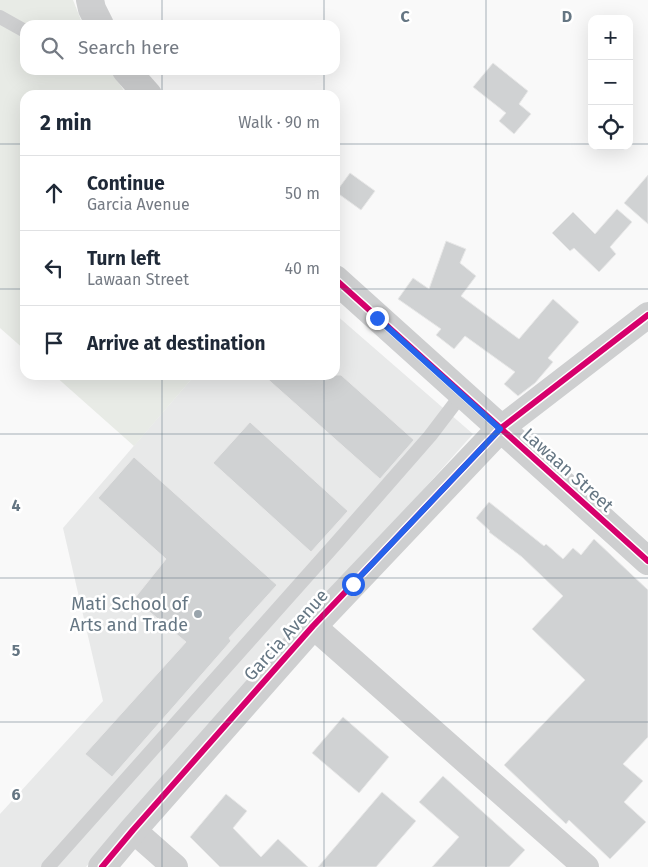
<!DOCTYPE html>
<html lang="en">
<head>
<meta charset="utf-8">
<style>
  body { margin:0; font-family:"Fira Sans",sans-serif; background:#f2f2f3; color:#1f2937 }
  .controls { position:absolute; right:15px; top:15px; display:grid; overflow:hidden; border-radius:10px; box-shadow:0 5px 20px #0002 }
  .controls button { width:45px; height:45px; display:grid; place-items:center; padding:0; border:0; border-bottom:1px solid #e0e1e3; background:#fff; color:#1f2937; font:25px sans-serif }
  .stop { position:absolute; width:15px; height:15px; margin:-11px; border:4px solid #2563eb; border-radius:50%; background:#fff }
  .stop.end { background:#2563eb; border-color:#fff; box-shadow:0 1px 5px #0008 }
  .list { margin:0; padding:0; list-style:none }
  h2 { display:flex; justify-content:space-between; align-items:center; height:65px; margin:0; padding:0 20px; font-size:21px }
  h2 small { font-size:16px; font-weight:400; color:#747a83 }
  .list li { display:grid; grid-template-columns:32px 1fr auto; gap:15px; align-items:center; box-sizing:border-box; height:75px; padding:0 20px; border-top:1px solid #e0e1e3 }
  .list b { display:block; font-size:19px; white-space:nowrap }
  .list p { margin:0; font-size:16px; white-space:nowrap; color:#747a83 }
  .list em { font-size:16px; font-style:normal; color:#747a83 }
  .icon { flex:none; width:28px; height:28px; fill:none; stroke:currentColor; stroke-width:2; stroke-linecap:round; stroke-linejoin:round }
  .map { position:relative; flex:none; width:648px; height:867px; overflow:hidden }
  .search { position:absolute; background:#fff; box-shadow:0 5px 20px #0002; left:20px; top:20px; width:320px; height:55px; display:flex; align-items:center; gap:12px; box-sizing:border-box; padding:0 18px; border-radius:15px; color:#747a83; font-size:19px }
  .panel { position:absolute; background:#fff; box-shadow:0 5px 20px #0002; left:20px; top:90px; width:320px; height:290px; border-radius:15px }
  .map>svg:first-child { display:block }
  .built { fill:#e8e9e9 }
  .green { fill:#e8ebe6 }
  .building { fill:#d0d2d3; stroke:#e8e8e8 }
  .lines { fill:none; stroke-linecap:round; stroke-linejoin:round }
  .service { stroke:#cecfd0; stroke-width:14 }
  .minor { stroke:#cecfd0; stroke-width:26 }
  .tertiary { stroke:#cecfd0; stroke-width:28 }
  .cycleway-casing { stroke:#fff; stroke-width:9 }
  .cycleway { stroke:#d6006c; stroke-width:6 }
  .route { stroke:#2563eb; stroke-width:6 }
  .grid { fill:none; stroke:#657683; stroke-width:1; stroke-opacity:0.55 }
  .poi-dot { fill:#99a4ac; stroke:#fff; stroke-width:2 }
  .labels { text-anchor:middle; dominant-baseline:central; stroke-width:5; stroke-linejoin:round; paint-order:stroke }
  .street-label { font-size:18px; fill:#657683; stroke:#fff }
  .poi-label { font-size:18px; fill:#657683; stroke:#fff; text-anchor:end }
  .grid-label { font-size:16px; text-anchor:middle; font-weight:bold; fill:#657683; stroke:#fff; stroke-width:5; stroke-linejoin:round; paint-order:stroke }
</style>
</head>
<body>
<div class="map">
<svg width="648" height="867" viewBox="0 0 648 867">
  <rect width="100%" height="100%" fill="#f9f9f9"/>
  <!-- built -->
  <path class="built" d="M335,314L473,434L86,867H0V814L103,701L63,528L195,375H335Z"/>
  <!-- green -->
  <path class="green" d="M0,0H73L83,25H25V70H110L127,95H25V350L0,328Z
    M54,375H195L134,446Z"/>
  <!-- building -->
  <path class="building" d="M493,63L528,91L519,104L531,114L514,134L499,121L506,113L473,87Z
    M350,173L375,191L361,210L336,192Z
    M648,175V224L624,203Z
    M617,209L632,222L610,247L616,254L599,272L574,248L570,251L552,233L573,212L595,234Z
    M446,241L466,249L460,263L476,276L461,296L519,339L553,299L579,322L548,358L553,362L535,383L518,396L504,384L515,372L465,336L454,349L436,335L441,329L398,299L413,278L429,289Z
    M263,375H341L414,440L380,479Z
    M250,422L348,511L311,552L213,463Z
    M134,457L277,585L229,638L231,641L112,777L85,754L186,642L134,599L166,559L98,498Z
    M489,502L544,546L546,544L563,559L573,548L581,555L594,539L648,590V737L623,764L643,781L624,802L646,822L610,859L569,820L566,824L504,765L585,680L532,629L563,596L522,557L489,532L490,531L476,518Z
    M343,717L389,757L359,793L312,753Z
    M443,776L525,850L509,867H432L459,837L419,802Z
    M382,792L416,821L376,867H318Z
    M226,794L247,811L233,828L261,857L278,839L308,867H220L190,837Z"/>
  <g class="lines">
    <!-- service -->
    <path class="service" d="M0,17L25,31
      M48,867L339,540L430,436L462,394"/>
    <!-- minor -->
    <path class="minor" d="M500,429L648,315
      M313,626L586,867
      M133,830L175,867"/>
    <!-- tertiary -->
    <path class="tertiary" d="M90,0L92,9L100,25
      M126,70L148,95
      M335,279L648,561
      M102,867L133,830L313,626L500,429"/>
    <defs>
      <path id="cycleway" d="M335,279L648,561
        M102,867L133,830L313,626L500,429L648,315"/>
    </defs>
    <!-- cycleway casing -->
    <use href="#cycleway" class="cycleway-casing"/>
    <!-- cycleway -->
    <use href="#cycleway" class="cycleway"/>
  </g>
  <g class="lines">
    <!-- route -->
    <path class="route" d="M353,584L500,429L377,318"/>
  </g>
  <!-- grid -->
  <path class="grid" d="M162,0V25M324,0V25M486,0V867M162,70V95M324,70V95M0,144H25M335,144H592M629,144H648M0,289H25M335,289H648M162,375V867M324,375V867M0,434H648M0,578H648M0,722H648"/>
  <!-- markers -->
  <circle class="poi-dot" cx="198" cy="614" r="5"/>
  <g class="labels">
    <!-- street labels -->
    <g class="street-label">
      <text transform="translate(568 470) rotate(42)">Lawaan Street</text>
      <text transform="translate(286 635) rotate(-48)">Garcia Avenue</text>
    </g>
    <!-- poi labels -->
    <g class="poi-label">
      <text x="188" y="604">Mati School of<tspan x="188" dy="21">Arts and Trade</tspan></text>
    </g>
  </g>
  <g class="grid-label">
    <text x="405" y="22">C</text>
    <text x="567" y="22">D</text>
    <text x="16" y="511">4</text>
    <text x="16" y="656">5</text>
    <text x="16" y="800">6</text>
  </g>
</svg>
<div class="controls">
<button>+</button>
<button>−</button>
<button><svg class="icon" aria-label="locate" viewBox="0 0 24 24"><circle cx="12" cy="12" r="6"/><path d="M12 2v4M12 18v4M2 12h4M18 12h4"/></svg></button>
</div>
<div class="stop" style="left:353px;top:584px"></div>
<div class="stop end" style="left:377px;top:318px"></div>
<div class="search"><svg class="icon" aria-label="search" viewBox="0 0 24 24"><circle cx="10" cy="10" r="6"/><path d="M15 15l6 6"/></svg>Search here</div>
<section class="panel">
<h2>2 min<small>Walk · 90 m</small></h2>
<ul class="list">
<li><svg class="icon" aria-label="ahead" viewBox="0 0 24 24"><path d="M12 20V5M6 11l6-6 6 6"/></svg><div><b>Continue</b><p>Garcia Avenue</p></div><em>50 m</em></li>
<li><svg class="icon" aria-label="left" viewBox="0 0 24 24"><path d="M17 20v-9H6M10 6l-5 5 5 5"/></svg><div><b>Turn left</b><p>Lawaan Street</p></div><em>40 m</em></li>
<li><svg class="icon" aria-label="arrive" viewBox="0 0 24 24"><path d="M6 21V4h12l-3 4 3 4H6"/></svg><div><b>Arrive at destination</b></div></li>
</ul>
</section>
</div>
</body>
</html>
